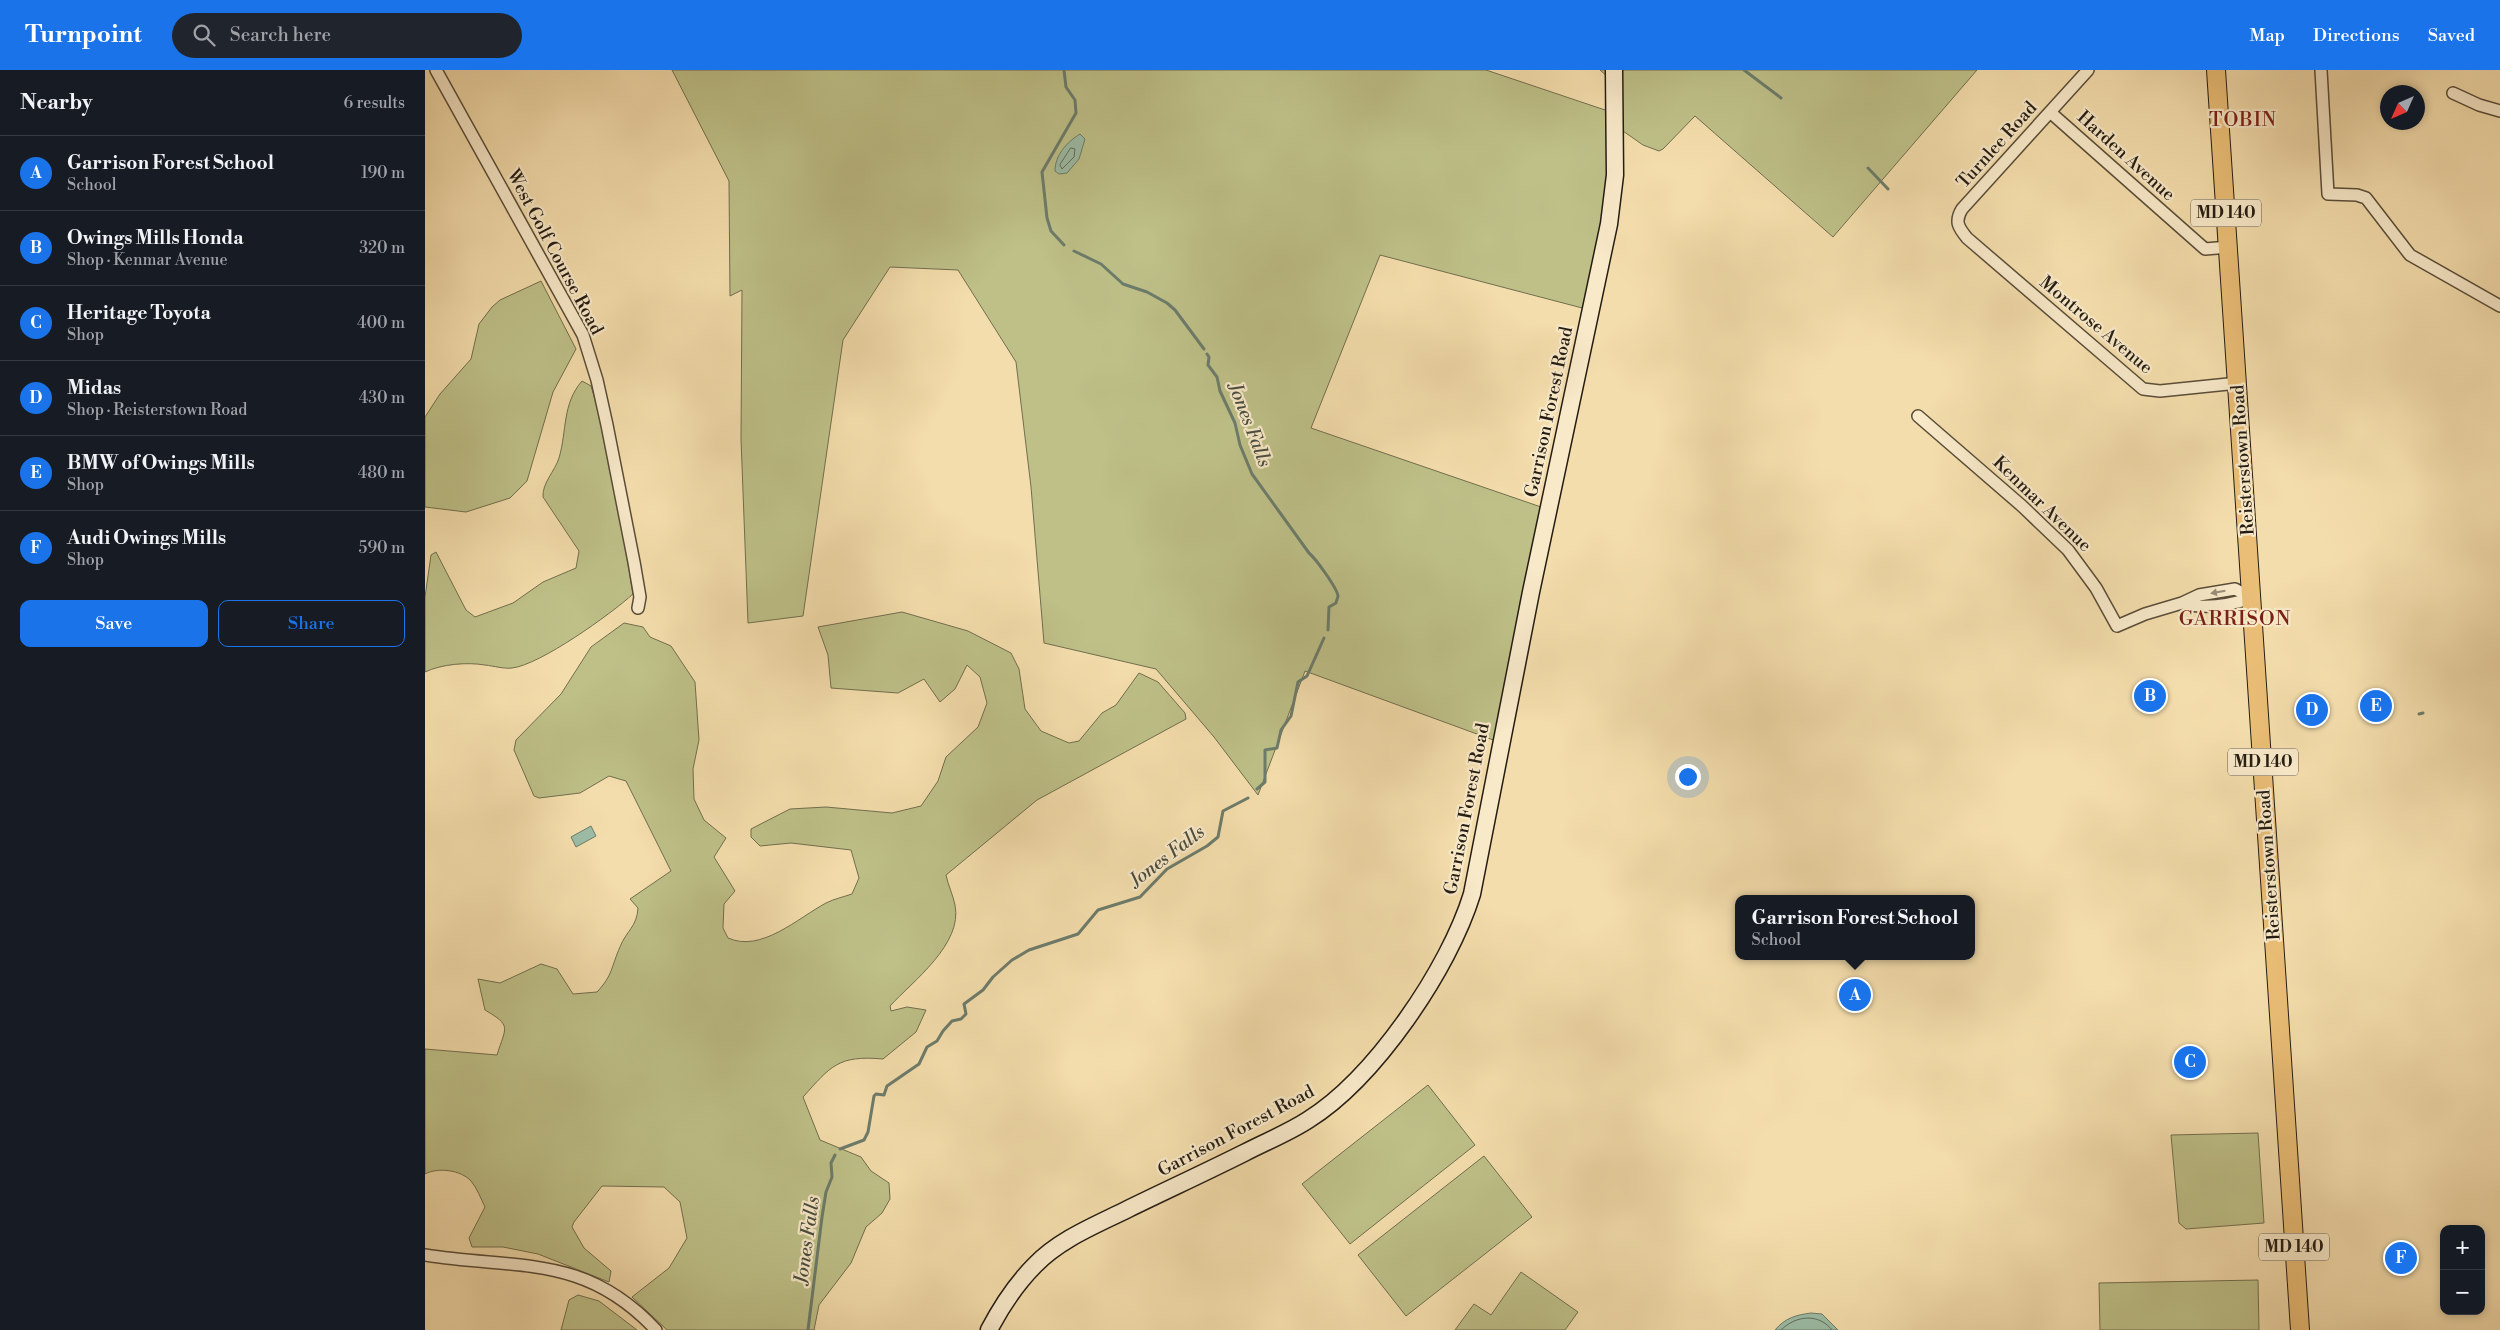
<!DOCTYPE html>
<html lang="en">
<head>
<meta charset="utf-8">
<style>
  body { margin:0; font-family:"Libre Bodoni",serif; background:#20242c; color:#f1f3f6 }
  .controls { position:absolute; right:15px; bottom:15px; display:grid; overflow:hidden; border-radius:10px; box-shadow:0 2px 8px #0003 }
  .controls button { width:45px; height:45px; display:grid; place-items:center; padding:0; border:0; border-bottom:1px solid #363941; background:#171b24; color:#f1f3f6; font:25px sans-serif }
  .compass { position:absolute; left:1955px; top:15px; width:45px; height:45px; border-radius:50%; background:#171b24; box-shadow:0 2px 8px #0003; rotate:225deg }
  .you { position:absolute; left:1262px; top:706px; width:18px; height:18px; margin:-12px; border:4px solid #fff; border-radius:50%; background:#1a73e8; box-shadow:0 0 0 8px #1a73e833 }
  .badge { display:grid; place-items:center; width:32px; height:32px; border-radius:50%; background:#1a73e8; color:#fff; font-size:16px; font-weight:700 }
  .pin { position:absolute; translate:-50% -50%; border:2px solid #fff; box-shadow:0 1px 5px #0006 }
  .popup { position:absolute; left:1310px; top:825px; width:240px; height:65px; box-sizing:border-box; display:grid; place-content:center; border-radius:10px; background:#171b24; filter:drop-shadow(0 1px 4px #0005); font-size:16px; white-space:nowrap; color:#9ea1a6 }
  .popup b { font-size:19px; color:#f1f3f6 }
  .popup::after { content:''; position:absolute; left:50%; top:100%; margin-left:-10px; border:10px solid transparent; border-top-color:#171b24 }
  .list { margin:0; padding:0; list-style:none }
  h2 { display:flex; justify-content:space-between; align-items:center; height:65px; margin:0; padding:0 20px; font-size:21px }
  h2 small { font-size:16px; font-weight:400; color:#9ea1a6 }
  .list li { display:grid; grid-template-columns:32px 1fr auto; gap:15px; align-items:center; box-sizing:border-box; height:75px; padding:0 20px; border-top:1px solid #363941 }
  .list b { display:block; font-size:19px; white-space:nowrap }
  .list p { margin:0; font-size:16px; white-space:nowrap; color:#9ea1a6 }
  .list em { font-size:16px; font-style:normal; color:#9ea1a6 }
  .actions { display:flex; gap:10px; padding:15px 20px }
  .actions a { flex:1; padding:11px 0; border:1px solid #1a73e8; border-radius:10px; text-align:center; font-size:18px; color:#1a73e8 }
  .actions .main { background:#1a73e8; color:#fff }
  .icon { flex:none; width:28px; height:28px; fill:none; stroke:currentColor; stroke-width:2; stroke-linecap:round; stroke-linejoin:round }
  .map { position:relative; flex:none; width:2075px; height:1260px; overflow:hidden }
  header { display:flex; align-items:center; gap:30px; box-sizing:border-box; height:70px; padding:0 25px; background:#1a73e8; color:#fff }
  header strong { font-size:24px }
  nav { display:flex; gap:28px; margin-inline-start:auto; font-size:18px }
  .search { width:350px; height:45px; background:#20242c; display:flex; align-items:center; gap:12px; box-sizing:border-box; padding:0 18px; border-radius:28px; color:#9ea1a6; font-size:19px }
  main { display:flex }
  aside { flex:1; background:#171b24 }
  .map>svg:first-child { display:block }
  .green { fill:#bec088; stroke:#726e4e }
  .water { fill:#9cbca5; stroke:#6c7c6b }
  .lines { fill:none; stroke-linecap:round; stroke-linejoin:round }
  .shore { stroke:#606c5c; stroke-width:1 }
  .stream { stroke:#6c7c6b; stroke-width:3 }
  .minor-casing { stroke:#594d39; stroke-width:14 }
  .secondary-casing { stroke:#251d13; stroke-width:19 }
  .primary-casing { stroke:#251d13; stroke-width:20 }
  .minor { stroke:#f8e9c9; stroke-width:11 }
  .secondary { stroke:#f8e9c9; stroke-width:16 }
  .primary { stroke:#eabe76; stroke-width:18 }
  .oneway { fill:#998d77 }
  .labels { text-anchor:middle; dominant-baseline:central; stroke-width:4.5; stroke-linejoin:round; paint-order:stroke }
  .shield { fill:#f8e9c9; stroke:#645a4a; stroke-width:1 }
  .shield-label { font-size:16px; font-weight:bold; fill:#251d13 }
  .street-label { font-size:18px; fill:#251d13; stroke:#f8e9c9 }
  .neighbourhood-label { font-size:19px; letter-spacing:1px; fill:#7a1f14; stroke:#f8e9c9 }
  .water-label { font-size:19px; font-style:italic; fill:#494d3f; stroke:#f8e9c9 }
  .quarter-label { font-size:20px; letter-spacing:1px; fill:#7a1f14; stroke:#f8e9c9 }
</style>
</head>
<body>
<header>
<strong>Turnpoint</strong>
<div class="search"><svg class="icon" aria-label="search" viewBox="0 0 24 24"><circle cx="10" cy="10" r="6"/><path d="M15 15l6 6"/></svg>Search here</div>
<nav><a>Map</a><a>Directions</a><a>Saved</a></nav>
</header>
<main>
<aside>
<h2>Nearby<small>6 results</small></h2>
<ul class="list">
<li><span class="badge">A</span><div><b>Garrison Forest School</b><p>School</p></div><em>190 m</em></li>
<li><span class="badge">B</span><div><b>Owings Mills Honda</b><p>Shop · Kenmar Avenue</p></div><em>320 m</em></li>
<li><span class="badge">C</span><div><b>Heritage Toyota</b><p>Shop</p></div><em>400 m</em></li>
<li><span class="badge">D</span><div><b>Midas</b><p>Shop · Reisterstown Road</p></div><em>430 m</em></li>
<li><span class="badge">E</span><div><b>BMW of Owings Mills</b><p>Shop</p></div><em>480 m</em></li>
<li><span class="badge">F</span><div><b>Audi Owings Mills</b><p>Shop</p></div><em>590 m</em></li>
</ul>
<div class="actions"><a class="main">Save</a><a>Share</a></div>
</aside>
<div class="map">
<svg width="2075" height="1260" viewBox="0 0 2075 1260">
  <rect width="100%" height="100%" fill="#f4ddac"/>
  <filter id="stains"><feTurbulence type="fractalNoise" baseFrequency=".004" numOctaves="4"/><feColorMatrix values="0 0 0 0 .2 0 0 0 0 .09 0 0 0 0 .02 0 0 0 .5 -.17"/></filter>
  <radialGradient id="worn" r=".72"><stop offset=".6" stop-color="#630" stop-opacity="0"/><stop offset="1" stop-color="#630" stop-opacity=".3"/></radialGradient>
  <!-- green -->
  <path class="green" d="M247,0H1061L1183,41L1184,8L1175,0H1552L1408,167L1270,46L1238,79L1234,81L1218,75L1185,52V97L1161,239L955,185L886,358L1119,438L1071,671L880,601L833,725L789,667L731,599L619,573L606,417L591,292L533,200L465,197L418,270L378,546L323,553L316,369L317,220L305,226L304,111Z
    M116,211L151,279L128,322L102,411L85,428L41,442L0,437V347L15,324L46,289L54,254L67,237L75,230Z
    M157,311L166,316L183,373L208,524C186,544 115,595 87,598C79,599 69,596 60,595C42,592 17,594 0,602V527L6,485L11,482L41,540L50,547L88,533L118,512L151,498L154,481L118,427C117,413 130,401 134,388C142,361 137,334 157,311Z
    M477,542L543,561L586,583L594,599L600,639L616,661L644,673L654,671L677,643L691,635L714,603L733,612L760,643L761,649L612,730L521,805C523,815 528,825 530,835C538,874 488,911 465,936L466,941L482,937L501,940L491,962L458,989C413,985 406,996 378,1027L395,1070L436,1087L446,1101L464,1113L465,1129L457,1143L441,1157L426,1193L394,1235L389,1260H242L207,1227L244,1198L262,1168L255,1132L239,1117L177,1116L149,1152L147,1157L159,1178L186,1201L184,1212L113,1184L78,1177H47L44,1168L60,1137C56,1129 52,1118 46,1111C36,1100 13,1097 0,1104V979L72,985C81,956 87,956 60,940L53,909L75,913L116,894L132,899L148,924L172,922C188,905 186,897 195,877C201,861 212,857 213,838L205,829L246,801L201,711L184,706L155,723L114,728L109,726L89,680L91,670L136,624L166,577L199,553L218,557L225,567L246,576L270,612L274,670L268,699L269,729L279,750L301,768L289,787L310,821L299,834L298,858L303,868C336,883 373,848 401,833C409,829 418,827 427,824L434,808L426,780L366,773L335,776L326,767V759L365,739L401,737L467,743L496,736L513,711L521,687L553,657L562,633L555,607L542,595L530,619L515,632L499,609L473,623L406,618L403,585L393,557Z
    M1003,1015L1050,1075L925,1174L877,1114Z
    M1833,1063L1839,1153L1761,1159L1754,1153L1746,1065Z
    M1059,1086L1107,1147L981,1246L933,1185Z
    M1096,1202L1153,1242L1140,1260H1030L1049,1234L1066,1245Z
    M1833,1210L1834,1260H1675L1674,1213Z
    M153,1225L174,1231L212,1260H136L144,1230Z"/>
  <!-- water -->
  <path class="water" d="M655,64L660,69L654,89L642,103L634,104L630,101C630,85 642,72 655,64Z
    M166,756L171,766L151,777L146,767Z
    M1386,1243L1397,1244L1413,1260H1350C1360,1248 1371,1245 1386,1243Z"/>
  <g class="lines">
    <!-- shore -->
    <path class="shore" d="M646,78L650,79L649,87L637,99L635,95Z
      M1356,1260C1371,1245 1394,1243 1407,1260"/>
    <!-- stream -->
    <path class="stream" d="M639,0L641,17L650,30L651,43L617,102L622,148L626,161L639,175
      M1319,0L1356,28
      M1443,98L1463,119
      M649,181L676,194L698,214L722,222L742,233L750,240L779,279
      M782,284L784,287L783,295L792,307L795,321L810,353L815,375L827,404L884,483C891,489 912,518 913,526C913,528 911,531 911,533L904,537L903,560
      M1994,644L1998,643
      M832,719L840,712V680L852,678L856,660L866,646L873,612L882,606L899,568
      M415,1079L439,1070L443,1062L449,1026L451,1024L459,1025L462,1016L494,994L502,977L512,971L518,961L527,951L536,949L541,944L539,934L558,920L568,907L587,890L604,880L653,864L673,840L715,827L742,799L782,776L793,767L798,741L823,728
      M383,1260L397,1147L401,1122L407,1107L406,1093L410,1085"/>
    <defs>
      <path id="minor" d="M11,0L158,265L172,310L182,355L209,492L215,527L213,538
        M1663,0L1537,139C1529,152 1534,158 1542,168L1718,319L1735,321L1813,313
        M1896,0L1903,124L1932,125L1941,128L1985,185L2075,236
        M2028,23L2054,35L2075,41
        M1625,42L1780,179L1804,177
        M1493,346L1597,436L1643,480L1671,518L1692,556L1720,544L1757,533L1774,525L1810,519L1827,528
        M1757,533C1780,540 1805,535 1827,528
        M0,1185C93,1200 159,1183 231,1260"/>
      <path id="secondary" d="M564,1260C576,1237 591,1214 610,1195C635,1169 671,1155 703,1139C742,1120 781,1102 819,1083C840,1072 863,1063 883,1050C950,1008 1024,899 1047,824L1106,522L1184,154L1190,105L1189,0"/>
      <path id="primary" d="M1791,0L1875,1260"/>
    </defs>
    <!-- minor casing -->
    <use href="#minor" class="minor-casing"/>
    <!-- secondary casing -->
    <use href="#secondary" class="secondary-casing"/>
    <!-- primary casing -->
    <use href="#primary" class="primary-casing"/>
    <!-- minor -->
    <use href="#minor" class="minor"/>
    <!-- secondary -->
    <use href="#secondary" class="secondary"/>
    <!-- primary -->
    <use href="#primary" class="primary"/>
  </g>
  <!-- one-way arrows -->
  <defs><path id="oneway-solid" d="M-6-.8H1V-3.2L6.5 0L1 3.2V.8H-6Z" transform="scale(1.25)"/></defs>
  <use class="oneway" href="#oneway-solid" transform="translate(1793 522) rotate(170)"/>
  <g class="labels">
    <!-- shield labels -->
    <g class="shield">
      <rect x="1766" y="129.5" width="70" height="27" rx="4"/>
      <rect x="1803" y="678.5" width="70" height="27" rx="4"/>
      <rect x="1834" y="1163.5" width="70" height="27" rx="4"/>
    </g>
    <g class="shield-label">
      <text x="1801" y="143">MD 140</text>
      <text x="1838" y="692">MD 140</text>
      <text x="1869" y="1177">MD 140</text>
    </g>
    <!-- street labels -->
    <g class="street-label">
      <text transform="translate(1572 75) rotate(-48)">Turnlee Road</text>
      <text transform="translate(1701 86) rotate(42)">Harden Avenue</text>
      <text transform="translate(130 182) rotate(62)">West Golf Course Road</text>
      <text transform="translate(1671 255) rotate(40)">Montrose Avenue</text>
      <text transform="translate(1124 342) rotate(-78)">Garrison Forest Road</text>
      <text transform="translate(1818 390) rotate(-94)">Reisterstown Road</text>
      <text transform="translate(1617 434) rotate(44)">Kenmar Avenue</text>
      <text transform="translate(1042 739) rotate(-79)">Garrison Forest Road</text>
      <text transform="translate(1844 795) rotate(-94)">Reisterstown Road</text>
      <text transform="translate(811 1061) rotate(-28)">Garrison Forest Road</text>
    </g>
    <!-- neighbourhood labels -->
    <g class="neighbourhood-label">
      <text x="1818" y="50">TOBIN</text>
    </g>
    <!-- water labels -->
    <g class="water-label">
      <text transform="translate(825 355) rotate(69)">Jones Falls</text>
      <text transform="translate(742 786) rotate(-37)">Jones Falls</text>
      <text transform="translate(382 1170) rotate(-82)">Jones Falls</text>
    </g>
    <!-- quarter labels -->
    <g class="quarter-label">
      <text x="1810" y="549">GARRISON</text>
    </g>
  </g>
  <rect width="100%" height="100%" filter="url(#stains)"/>
  <rect width="100%" height="100%" fill="url(#worn)"/>
</svg>
<div class="controls">
<button>+</button>
<button>−</button>
</div>
<svg class="compass" viewBox="-18 -18 36 36"><path d="M0-13l5 13h-10z" fill="#e53935"/><path d="M0 13l5-13h-10z" fill="#9ea1a6"/></svg>
<div class="you"></div>
<div class="pin badge" style="left:1430px;top:925px">A</div>
<div class="popup"><b>Garrison Forest School</b>School</div>
<div class="pin badge" style="left:1725px;top:626px">B</div>
<div class="pin badge" style="left:1765px;top:992px">C</div>
<div class="pin badge" style="left:1887px;top:640px">D</div>
<div class="pin badge" style="left:1951px;top:636px">E</div>
<div class="pin badge" style="left:1976px;top:1188px">F</div>
</div>
</main>
</body>
</html>
